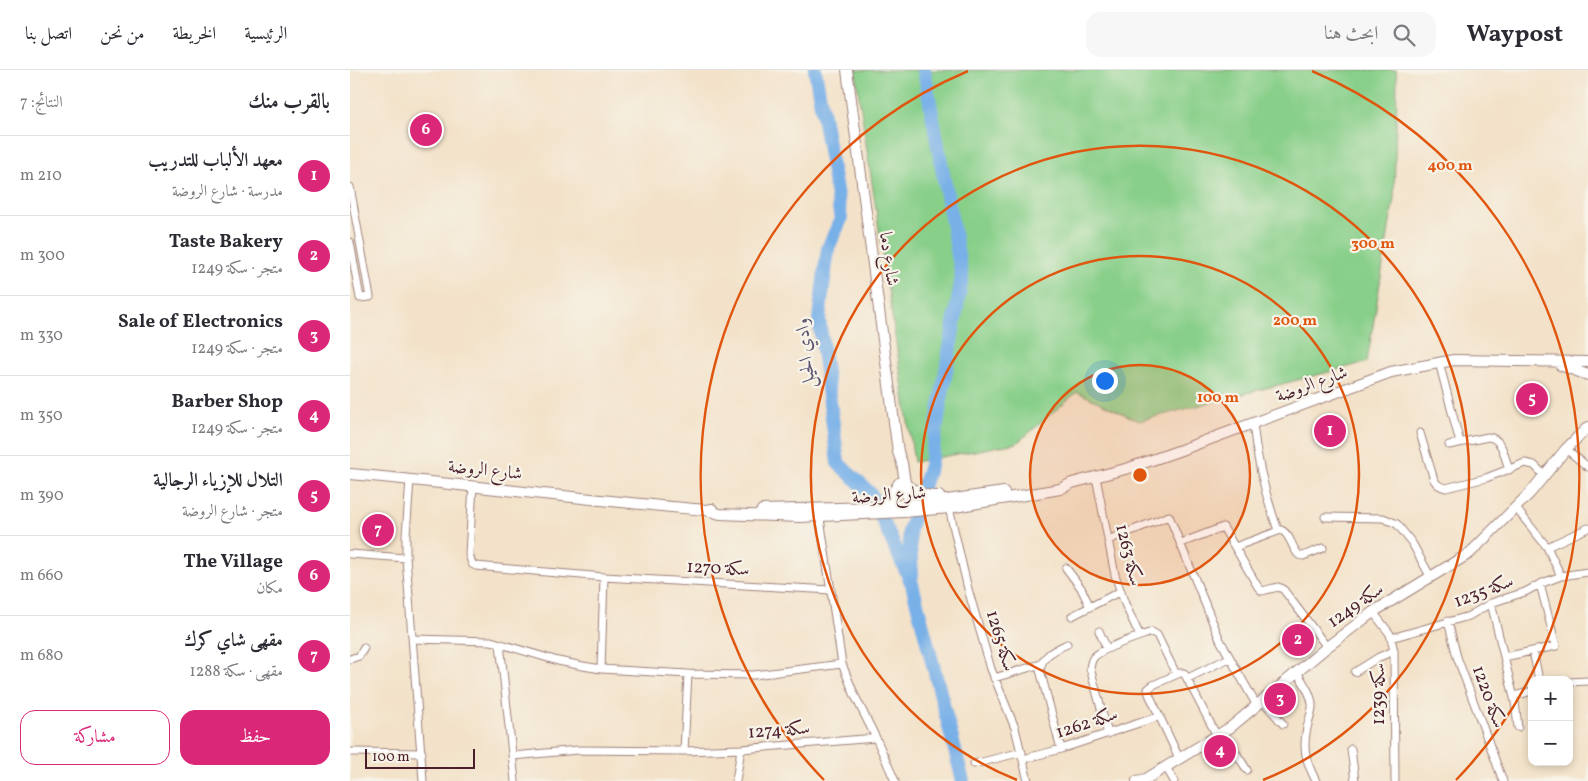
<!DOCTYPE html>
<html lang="ar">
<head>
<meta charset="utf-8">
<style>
  body { margin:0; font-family:Vollkorn,Amiri,serif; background:#f7f7f7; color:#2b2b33; direction:rtl }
  .controls { position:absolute; right:15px; bottom:15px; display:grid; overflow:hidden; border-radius:10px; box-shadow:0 2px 8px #0003 }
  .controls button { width:45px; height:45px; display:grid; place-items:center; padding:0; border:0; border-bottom:1px solid #e1e1e2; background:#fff; color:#2b2b33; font:25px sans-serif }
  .scale { position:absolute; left:15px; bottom:12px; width:110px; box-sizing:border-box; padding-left:5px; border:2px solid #4a1f2b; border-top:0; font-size:14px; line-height:18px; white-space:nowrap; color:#4a1f2b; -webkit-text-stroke:4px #f7f3e8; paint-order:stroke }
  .you { position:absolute; left:754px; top:310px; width:18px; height:18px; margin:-12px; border:4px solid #fff; border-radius:50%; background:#1a73e8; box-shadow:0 0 0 8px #1a73e833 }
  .badge { display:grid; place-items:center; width:32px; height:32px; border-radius:50%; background:#db2777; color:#fff; font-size:16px; font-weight:700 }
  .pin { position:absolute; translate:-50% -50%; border:2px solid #fff; box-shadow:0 1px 5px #0006 }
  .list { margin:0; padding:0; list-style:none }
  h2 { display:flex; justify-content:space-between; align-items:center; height:65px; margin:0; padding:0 20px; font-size:21px }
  h2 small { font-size:16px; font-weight:400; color:#7c7c81 }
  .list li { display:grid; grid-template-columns:32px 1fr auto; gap:15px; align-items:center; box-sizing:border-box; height:80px; padding:0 20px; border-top:1px solid #e1e1e2 }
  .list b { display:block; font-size:19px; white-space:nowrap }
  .list p { margin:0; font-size:16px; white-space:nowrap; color:#7c7c81 }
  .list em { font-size:16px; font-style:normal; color:#7c7c81 }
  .actions { display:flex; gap:10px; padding:15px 20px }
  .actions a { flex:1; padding:11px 0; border:1px solid #db2777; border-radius:15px; text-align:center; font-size:18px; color:#db2777 }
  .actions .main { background:#db2777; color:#fff }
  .icon { flex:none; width:28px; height:28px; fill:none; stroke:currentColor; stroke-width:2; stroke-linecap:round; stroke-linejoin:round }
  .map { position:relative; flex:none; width:1238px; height:711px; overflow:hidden; direction:ltr }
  header { display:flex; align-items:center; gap:30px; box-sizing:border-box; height:70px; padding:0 25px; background:#fff; border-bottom:1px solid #e1e1e2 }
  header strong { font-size:24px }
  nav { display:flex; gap:28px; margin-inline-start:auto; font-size:18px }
  .search { width:350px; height:45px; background:#f7f7f7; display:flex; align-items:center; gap:12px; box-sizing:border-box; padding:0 18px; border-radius:15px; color:#7c7c81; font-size:19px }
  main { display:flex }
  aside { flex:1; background:#fff }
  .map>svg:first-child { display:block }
  .green { fill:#88cf89; stroke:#69775a }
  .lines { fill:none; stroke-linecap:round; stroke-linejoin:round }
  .river { stroke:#78b0e8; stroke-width:14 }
  .street-casing { stroke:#9e807a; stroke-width:9 }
  .secondary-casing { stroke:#9e807a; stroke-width:12 }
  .street { stroke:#fff; stroke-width:7 }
  .secondary { stroke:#fff; stroke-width:10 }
  .ring { fill:none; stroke:#e0560e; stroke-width:2.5 }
  .labels { text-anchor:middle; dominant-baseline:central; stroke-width:4.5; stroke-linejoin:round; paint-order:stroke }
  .street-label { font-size:18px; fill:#4a1f2b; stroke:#f7f3e8 }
  .water-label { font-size:19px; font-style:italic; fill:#5a526d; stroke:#f7f3e8 }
  .centre { fill:#e0560e; stroke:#f7f3e8; stroke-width:2.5 }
  .ring-label { font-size:15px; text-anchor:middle; font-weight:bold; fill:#e0560e; stroke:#f7f3e8; stroke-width:4.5; stroke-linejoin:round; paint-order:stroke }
</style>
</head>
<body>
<header>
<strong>Waypost</strong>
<div class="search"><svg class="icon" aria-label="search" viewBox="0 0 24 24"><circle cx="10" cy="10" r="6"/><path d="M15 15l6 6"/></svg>ابحث هنا</div>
<nav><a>الرئيسية</a><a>الخريطة</a><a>من نحن</a><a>اتصل بنا</a></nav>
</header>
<main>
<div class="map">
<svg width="1238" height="711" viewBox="0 0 1238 711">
  <rect width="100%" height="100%" fill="#f7f3e8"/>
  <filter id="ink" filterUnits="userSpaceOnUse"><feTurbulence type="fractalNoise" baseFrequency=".02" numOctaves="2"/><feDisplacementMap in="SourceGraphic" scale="10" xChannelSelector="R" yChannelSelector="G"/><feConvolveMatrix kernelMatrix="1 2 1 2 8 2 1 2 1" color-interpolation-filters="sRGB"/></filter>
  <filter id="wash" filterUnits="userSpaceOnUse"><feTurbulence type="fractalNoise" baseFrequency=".0096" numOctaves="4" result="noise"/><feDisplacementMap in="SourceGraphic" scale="20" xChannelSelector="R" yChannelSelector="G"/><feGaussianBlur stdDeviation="1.12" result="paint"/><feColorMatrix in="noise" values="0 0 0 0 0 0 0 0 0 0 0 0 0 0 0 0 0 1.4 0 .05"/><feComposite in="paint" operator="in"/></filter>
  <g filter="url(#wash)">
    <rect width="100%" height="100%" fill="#f3e2c9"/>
    <!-- green -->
    <path class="green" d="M505,0H1046L1047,11L1044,128L1017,292L789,351L727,322L667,373L564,392Z"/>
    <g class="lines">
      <!-- river -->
      <path class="river" d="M465,0L491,149L478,178L469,249L488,393L520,423L562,514L613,711
        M562,506L559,461L580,395L612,207L574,0"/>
    </g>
  </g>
  <g filter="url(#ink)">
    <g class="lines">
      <defs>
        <path id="street" d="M0,117L20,227L10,228L0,172
          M1089,292L1110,373
          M903,354C907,391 915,425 928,460
          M1070,363L1084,410C1087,415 1090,417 1096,418L1136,408L1175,393L1184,395L1194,405
          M1099,375L1138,367C1153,368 1155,389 1159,400
          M1216,379L1238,397
          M746,407L765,505L775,534L790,566
          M60,410L56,465V488L73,711
          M123,416L119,484L122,494L126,496L254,507L481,520
          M1165,437L1197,477L1211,506
          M599,438L618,519L641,599L665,658L678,711
          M469,442L492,594L505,626L526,668L545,711
          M975,447L1033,448L1047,454L1062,473L1080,506
          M758,470L819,446L870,570L907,636
          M831,473L873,457L908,517L912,521L928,517L933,519L977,577
          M885,477L931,460C941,464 941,478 949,485L953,486L973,478
          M1197,477L1238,458
          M0,484L56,488
          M716,498L731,518L740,537
          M1141,533L1165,632L1168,657
          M1023,542L1040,564L1044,581L1045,711
          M722,546L771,521
          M1098,551L1107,587L1153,711
          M749,561L757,579
          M1041,568L1119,546L1141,533L1175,522L1190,514L1211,506L1238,502
          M62,569L141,571L208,591L233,596L251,599L338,604L404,605L492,594
          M150,574L165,711
          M1183,581L1189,610
          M1154,587L1206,576L1190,514
          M0,589L9,586L14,578
          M251,599L254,507
          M947,602C953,612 961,623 962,634C963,640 959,648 958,654C952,677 955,690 966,711
          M1005,602L1029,587L1044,581
          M644,608L691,594
          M838,608L879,588
          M1219,612L1238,611
          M1164,626L1182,621
          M913,631L933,654
          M873,662L897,700
          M758,664L740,598C741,594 741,590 744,587C754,577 788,567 802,562L807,565L826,604
          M711,679L690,600C692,585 705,580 717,574
          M1001,679L1005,711
          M334,681L338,604
          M0,682L72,683
          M163,686L228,680L334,681L391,679L526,668
          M829,688L799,624L798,619L803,615L830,603H834L867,666
          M673,689L711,679L810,646
          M624,694L672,682
          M816,697L824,711
          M386,711L391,679"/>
        <path id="secondary" d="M497,0L548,382L552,393L559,439
          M1210,295L1238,305
          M0,404C119,415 237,430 356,440L362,439
          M555,414C566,422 575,427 589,426
          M527,437L540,427L549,413
          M356,440L370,444L450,447L554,442L599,438L710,419L722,413L779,398L828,381L1041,302L1104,290L1238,292
          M412,440L527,437L568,434L654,422
          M787,711L796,709L881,657L977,577L1023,542L1120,483L1180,423L1216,379L1238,357"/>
      </defs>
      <!-- street casing -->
      <use href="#street" class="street-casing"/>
      <!-- secondary casing -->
      <use href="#secondary" class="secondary-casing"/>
      <!-- street -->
      <use href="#street" class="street"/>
      <!-- secondary -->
      <use href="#secondary" class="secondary"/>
    </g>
  </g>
  <!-- distance rings -->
  <circle cx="790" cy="405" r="110" fill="#e0560e" fill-opacity=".12"/>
  <g class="ring">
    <circle cx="790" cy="405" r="110"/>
    <circle cx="790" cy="405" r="219"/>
    <path d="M667 710A329 329 0 1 1 913 710"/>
    <path d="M474 710A439 439 0 0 1 618 1M962 1A439 439 0 0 1 1106 710"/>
  </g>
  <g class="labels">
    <!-- street labels -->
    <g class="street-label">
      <text transform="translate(538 189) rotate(82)">شارع دما</text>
      <text transform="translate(962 315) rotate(-20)">شارع الروضة</text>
      <text transform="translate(135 401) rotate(6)">شارع الروضة</text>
      <text transform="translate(539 426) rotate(-4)">شارع الروضة</text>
      <text transform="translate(778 485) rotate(76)">سكة 1263</text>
      <text transform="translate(368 499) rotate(3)">سكة 1270</text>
      <text transform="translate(1134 522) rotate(-21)">سكة 1235</text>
      <text transform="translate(1006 536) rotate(-35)">سكة 1249</text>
      <text transform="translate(650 571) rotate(73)">سكة 1265</text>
      <text transform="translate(1029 624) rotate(-90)">سكة 1239</text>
      <text transform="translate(1138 627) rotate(70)">سكة 1220</text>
      <text transform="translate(737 654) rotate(-18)">سكة 1262</text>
      <text transform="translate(429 661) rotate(-4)">سكة 1274</text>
    </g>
    <!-- water labels -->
    <g class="water-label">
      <text transform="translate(456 283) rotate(-96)">وادي الحيل</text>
    </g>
  </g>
  <circle cx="790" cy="405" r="8" class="centre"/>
  <g class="ring-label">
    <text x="1100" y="100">400 m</text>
    <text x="1023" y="178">300 m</text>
    <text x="945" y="255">200 m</text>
    <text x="868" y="332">100 m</text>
  </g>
</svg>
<div class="controls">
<button>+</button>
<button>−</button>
</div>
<div class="scale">100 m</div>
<div class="you"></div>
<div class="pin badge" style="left:980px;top:361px">1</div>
<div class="pin badge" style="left:948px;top:570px">2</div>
<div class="pin badge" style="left:930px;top:629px">3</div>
<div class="pin badge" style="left:870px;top:681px">4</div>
<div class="pin badge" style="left:1182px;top:329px">5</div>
<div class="pin badge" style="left:76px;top:60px">6</div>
<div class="pin badge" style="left:28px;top:460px">7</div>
</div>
<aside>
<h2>بالقرب منك<small>النتائج: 7</small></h2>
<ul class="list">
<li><span class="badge">1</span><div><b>معهد الألباب للتدريب</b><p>مدرسة · شارع الروضة</p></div><em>210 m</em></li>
<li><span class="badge">2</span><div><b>Taste Bakery</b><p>متجر · سكة 1249</p></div><em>300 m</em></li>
<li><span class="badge">3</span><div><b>Sale of Electronics</b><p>متجر · سكة 1249</p></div><em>330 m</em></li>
<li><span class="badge">4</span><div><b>Barber Shop</b><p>متجر · سكة 1249</p></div><em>350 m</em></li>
<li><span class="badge">5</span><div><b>التلال للإزياء الرجالية</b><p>متجر · شارع الروضة</p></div><em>390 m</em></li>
<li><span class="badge">6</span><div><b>The Village</b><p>مكان</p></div><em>660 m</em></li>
<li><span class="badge">7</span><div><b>مقهى شاي كرك</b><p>مقهى · سكة 1288</p></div><em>680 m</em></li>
</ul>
<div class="actions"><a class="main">حفظ</a><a>مشاركة</a></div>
</aside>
</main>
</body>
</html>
